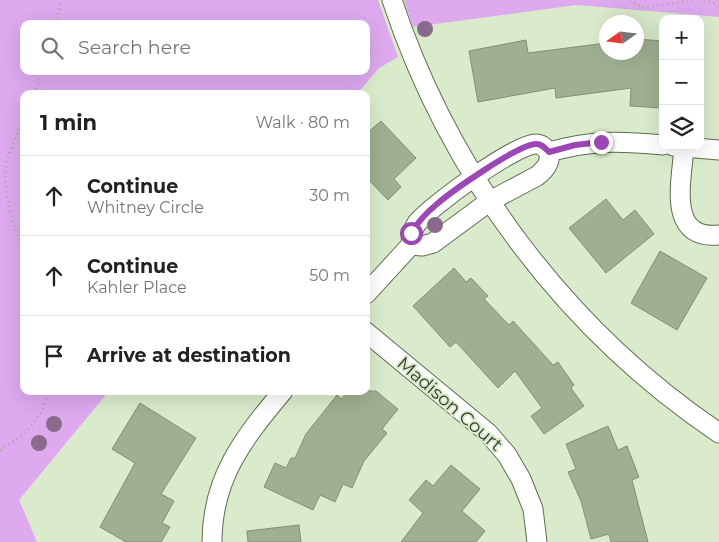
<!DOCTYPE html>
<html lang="en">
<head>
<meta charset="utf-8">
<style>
  body { margin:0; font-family:Montserrat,sans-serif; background:#f6f6f6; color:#222 }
  .controls { position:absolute; right:15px; top:15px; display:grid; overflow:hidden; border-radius:10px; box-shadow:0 5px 20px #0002 }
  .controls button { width:45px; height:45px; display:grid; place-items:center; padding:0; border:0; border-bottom:1px solid #e0e0e0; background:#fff; color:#222; font:25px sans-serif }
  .compass { position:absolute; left:599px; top:15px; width:45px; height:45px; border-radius:50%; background:#fff; box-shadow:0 5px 20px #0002; rotate:256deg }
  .stop { position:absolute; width:15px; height:15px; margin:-11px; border:4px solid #9c47b5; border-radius:50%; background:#fff }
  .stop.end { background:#9c47b5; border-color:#fff; box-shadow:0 1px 5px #0008 }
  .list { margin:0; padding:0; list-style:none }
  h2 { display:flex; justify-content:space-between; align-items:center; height:65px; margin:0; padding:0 20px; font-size:21px }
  h2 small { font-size:16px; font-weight:400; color:#767676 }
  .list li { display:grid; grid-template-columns:32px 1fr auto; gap:15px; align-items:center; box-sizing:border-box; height:80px; padding:0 20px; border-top:1px solid #e0e0e0 }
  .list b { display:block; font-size:19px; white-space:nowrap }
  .list p { margin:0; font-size:16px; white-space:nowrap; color:#767676 }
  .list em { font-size:16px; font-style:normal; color:#767676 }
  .icon { flex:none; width:28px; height:28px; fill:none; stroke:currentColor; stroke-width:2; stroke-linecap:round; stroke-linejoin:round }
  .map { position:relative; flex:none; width:719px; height:542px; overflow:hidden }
  .search { position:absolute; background:#fff; box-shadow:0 5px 20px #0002; left:20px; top:20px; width:350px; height:55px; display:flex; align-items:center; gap:12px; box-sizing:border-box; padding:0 18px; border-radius:10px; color:#767676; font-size:19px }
  .panel { position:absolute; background:#fff; box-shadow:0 5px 20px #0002; left:20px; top:90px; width:350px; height:305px; border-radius:10px }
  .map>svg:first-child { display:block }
  .green { fill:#dea9ef; fill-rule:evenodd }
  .building { fill:#9faf91; stroke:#819174 }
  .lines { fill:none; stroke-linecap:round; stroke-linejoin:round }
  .street-casing { stroke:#5d6d51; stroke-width:21 }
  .path { stroke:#a2af97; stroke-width:3; stroke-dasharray:1 4; stroke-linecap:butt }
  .street { stroke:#fff; stroke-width:19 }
  .tree { fill:#896a8c }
  .route { stroke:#9c47b5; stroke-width:6 }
  .labels { text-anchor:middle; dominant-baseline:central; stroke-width:4; stroke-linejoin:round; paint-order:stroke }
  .street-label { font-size:18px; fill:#343b2f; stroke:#daebcc }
</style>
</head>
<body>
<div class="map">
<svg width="719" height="542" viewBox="0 0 719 542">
  <rect width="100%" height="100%" fill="#daebcc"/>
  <!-- green -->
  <path class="green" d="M0,0H378L398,57L379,68L357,94H24V391H109L19,500L37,542H0ZM24,24H366V71H24Z
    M404,0H719V17L577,5L413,27Z"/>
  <!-- building -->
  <path class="building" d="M636,39L663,41V108L630,106L631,88L556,98L555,88L478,102L469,51L526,40L528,53L606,43V52H636Z
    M381,121L416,158L394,179L401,187L388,200L366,177V134Z
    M606,199L623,220L635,210L654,234L606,273L569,228Z
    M660,251L707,278L677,330L631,303Z
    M454,268L466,282L471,278L488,296L484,299L509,325L513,321L553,365L558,362L574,385L571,388L584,406L544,434L531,416L542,408L515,371L498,388L456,342L450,347L413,306Z
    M347,391H376L398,409L382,429L387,433L364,461L352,488L343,484L335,502L320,495L313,510L264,487L275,463L286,468L291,458H295L306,434L337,395L342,399Z
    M140,403L196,438L161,494L174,501L162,523L170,527L161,542H126L100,527L135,463L112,449Z
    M608,426L618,450L627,446L639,477L632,480L648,542H611L609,534L591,539L581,501L568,472L576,469L566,444Z
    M451,465L480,489L462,511L485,531L476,542H401L423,513L409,500L426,480L433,486Z
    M299,525L301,542H248L247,531Z"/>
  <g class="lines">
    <defs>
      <path id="street" d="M392,0C450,175 566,330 719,433
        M673,146L719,150
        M684,147C682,180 666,240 719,235
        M549,152C592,140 619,141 663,145
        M366,294L411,245C411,236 412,230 417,223C431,206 515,144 536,144C542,144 545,148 549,152C551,163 545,170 537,176L490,201L433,243L422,246L411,245
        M366,332L488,433L507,455L521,479L533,509L537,542
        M212,542C212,477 244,438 283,391"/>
    </defs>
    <!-- street casing -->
    <use href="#street" class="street-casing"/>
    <!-- path -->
    <path class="path" d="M630,0L642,8L697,0
      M704,0L719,5
      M55,24L62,0
      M35,94L42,71
      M24,120C18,133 12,146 7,159C0,186 14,227 24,252
      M0,450C23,437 44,419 48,391"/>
    <!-- street -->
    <use href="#street" class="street"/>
  </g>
  <!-- trees -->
  <g class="tree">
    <circle cx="425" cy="29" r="8"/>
    <circle cx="435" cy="225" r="8"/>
    <circle cx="54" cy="424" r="8"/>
    <circle cx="39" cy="443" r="8"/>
  </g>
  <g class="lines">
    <!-- route -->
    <path class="route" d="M411,233C418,222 427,212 437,204C452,191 519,144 536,144C542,144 545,148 549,152L575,145L601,142"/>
  </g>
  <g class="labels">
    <!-- street labels -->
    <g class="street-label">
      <text transform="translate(450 404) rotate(41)">Madison Court</text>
    </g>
  </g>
</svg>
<div class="controls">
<button>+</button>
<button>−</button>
<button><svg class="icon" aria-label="layers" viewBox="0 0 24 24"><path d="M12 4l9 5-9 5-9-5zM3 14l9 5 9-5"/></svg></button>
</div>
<svg class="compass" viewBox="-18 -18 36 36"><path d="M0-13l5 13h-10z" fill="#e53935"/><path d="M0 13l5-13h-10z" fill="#767676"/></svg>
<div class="stop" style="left:411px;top:233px"></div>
<div class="stop end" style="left:601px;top:142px"></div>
<div class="search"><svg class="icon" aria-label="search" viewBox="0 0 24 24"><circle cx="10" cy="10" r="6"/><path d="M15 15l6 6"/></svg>Search here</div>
<section class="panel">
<h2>1 min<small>Walk · 80 m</small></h2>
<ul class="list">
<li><svg class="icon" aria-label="ahead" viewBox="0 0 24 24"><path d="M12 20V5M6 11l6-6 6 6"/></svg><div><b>Continue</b><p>Whitney Circle</p></div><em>30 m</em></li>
<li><svg class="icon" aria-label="ahead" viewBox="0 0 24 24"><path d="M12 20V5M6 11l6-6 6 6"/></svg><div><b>Continue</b><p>Kahler Place</p></div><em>50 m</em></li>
<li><svg class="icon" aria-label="arrive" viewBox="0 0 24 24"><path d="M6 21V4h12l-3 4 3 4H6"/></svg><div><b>Arrive at destination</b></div></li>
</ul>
</section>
</div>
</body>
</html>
